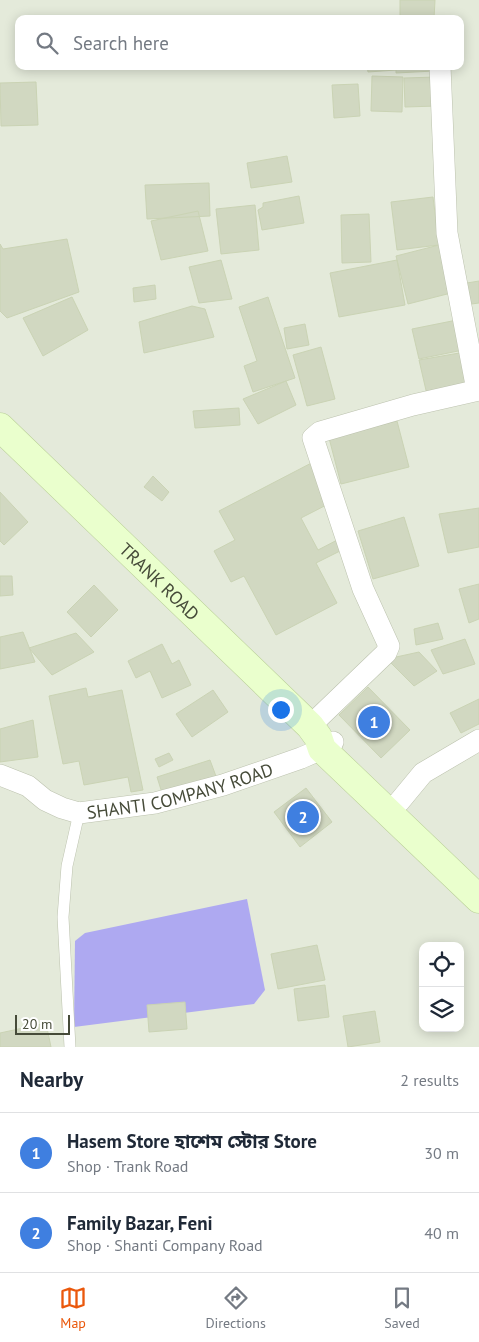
<!DOCTYPE html>
<html lang="en">
<head>
<meta charset="utf-8">
<style>
  body { margin:0; font-family:"PT Sans","Noto Sans Bengali",sans-serif; background:#f2f2f3; color:#1f2937 }
  .controls { position:absolute; right:15px; bottom:15px; display:grid; overflow:hidden; border-radius:10px; box-shadow:0 2px 12px #0003 }
  .controls button { width:45px; height:45px; display:grid; place-items:center; padding:0; border:0; border-bottom:1px solid #e0e1e3; background:#fff; color:#1f2937; font:25px sans-serif }
  .scale { position:absolute; left:15px; bottom:12px; width:55px; box-sizing:border-box; padding-left:5px; border:2px solid #464b39; border-top:0; font-size:14px; line-height:18px; white-space:nowrap; color:#464b39; -webkit-text-stroke:4px #fff; paint-order:stroke }
  .you { position:absolute; left:280px; top:709px; width:18px; height:18px; margin:-12px; border:4px solid #fff; border-radius:50%; background:#1a73e8; box-shadow:0 0 0 8px #1a73e833 }
  .badge { display:grid; place-items:center; width:32px; height:32px; border-radius:50%; background:#ea580c; color:#fff; font-size:16px; font-weight:700 }
  .pin { position:absolute; translate:-50% -50%; border:2px solid #fff; box-shadow:0 1px 5px #0006 }
  .list { margin:0; padding:0; list-style:none }
  h2 { display:flex; justify-content:space-between; align-items:center; height:65px; margin:0; padding:0 20px; font-size:21px }
  h2 small { font-size:16px; font-weight:400; color:#747a83 }
  .list li { display:grid; grid-template-columns:32px 1fr auto; gap:15px; align-items:center; box-sizing:border-box; height:80px; padding:0 20px; border-top:1px solid #e0e1e3 }
  .list b { display:block; font-size:19px; white-space:nowrap }
  .list p { margin:0; font-size:16px; white-space:nowrap; color:#747a83 }
  .list em { font-size:16px; font-style:normal; color:#747a83 }
  .icon { flex:none; width:28px; height:28px; fill:none; stroke:currentColor; stroke-width:2; stroke-linecap:round; stroke-linejoin:round }
  .map { position:relative; flex:none; width:479px; height:1047px; overflow:hidden }
  .search { position:absolute; background:#fff; box-shadow:0 2px 12px #0003; left:15px; right:15px; top:15px; height:55px; display:flex; align-items:center; gap:12px; box-sizing:border-box; padding:0 18px; border-radius:10px; color:#747a83; font-size:19px }
  .sheet { height:225px; background:#fff }
  nav { display:flex; justify-content:space-around; align-items:center; box-sizing:border-box; height:70px; border-top:1px solid #e0e1e3; background:#fff; font-size:14px; color:#747a83 }
  nav a { display:grid; justify-items:center; gap:2px }
  nav .on { color:#ea580c }
  .map>svg:first-child { display:block }
  .residential { fill:#e4eada; fill-rule:evenodd }
  .water { fill:#aea9f1 }
  .building { fill:#d1d8c1; stroke:#cad3b4 }
  .lines { fill:none; stroke-linecap:round; stroke-linejoin:round }
  .service-casing { stroke:#bcc2ae; stroke-width:12 }
  .minor-casing { stroke:#bcc2ae; stroke-width:22 }
  .secondary-casing { stroke:#b9cf97; stroke-width:29 }
  .service { stroke:#fff; stroke-width:11 }
  .minor { stroke:#fff; stroke-width:21 }
  .secondary { stroke:#eaffcd; stroke-width:28 }
  .labels { text-anchor:middle; dominant-baseline:central; stroke-width:4; stroke-linejoin:round; paint-order:stroke }
  .street-label { font-size:18px; fill:#464b39; stroke:#fff }
</style>
</head>
<body>
<div class="map">
<svg width="479" height="1047" viewBox="0 0 479 1047">
  <rect width="100%" height="100%" fill="#f2f6ec"/>
  <!-- residential -->
  <path class="residential" d="M0,0H479V1047H0ZM19,19H460V66H19ZM423,946H460V1028H423Z"/>
  <!-- water -->
  <path class="water" d="M247,899L265,990L254,1004L74,1027L75,941L85,933Z"/>
  <!-- building -->
  <path class="building" d="M400,0H435L434,19H400Z
    M367,66H396V70L368,72Z
    M396,66H434V71L396,73Z
    M372,76L403,77L402,112L371,111Z
    M436,77L437,106L405,107L404,78Z
    M36,82L38,125L1,126L0,83Z
    M358,84L360,116L334,118L332,85Z
    M287,156L292,182L251,188L247,163Z
    M209,183L210,216L147,219L145,185Z
    M299,196L304,223L262,230L258,210L263,207V203Z
    M433,197L439,245L397,250L391,202Z
    M255,205L259,250L221,254L216,209Z
    M198,211L208,251L161,260L151,221Z
    M369,214L371,262L342,263L341,215Z
    M67,239L79,292L7,318L0,311V244L3,249Z
    M443,244L455,292L408,304L396,256Z
    M221,260L232,299L199,303L189,267Z
    M397,260L405,305L339,317L330,273Z
    M479,281V303L464,305L461,284Z
    M155,285L156,299L134,302L133,288Z
    M72,297L88,330L43,356L23,318Z
    M268,297L295,378L253,392L244,366L257,361L239,307Z
    M192,306L205,309L214,337L144,353L139,322Z
    M457,320L463,350L419,359L412,329Z
    M305,324L309,345L287,349L284,328Z
    M321,347L335,399L307,406L293,355Z
    M465,352L472,389L428,399L419,360Z
    M286,381L296,405L258,424L243,399Z
    M239,408L240,425L195,428L193,411Z
    M397,421L409,467L341,484L329,438Z
    M321,458L342,497L301,518L318,550L343,537L348,547L316,563L337,603L276,635L244,576L231,582L214,551L235,540L219,511Z
    M153,476L169,492L162,501L144,487Z
    M0,492L28,522L4,545L0,541Z
    M479,508V547L448,553L439,514Z
    M404,517L419,566L373,579L358,531Z
    M0,576H12L13,595L0,596Z
    M479,584V619L469,623L459,589Z
    M94,585L118,610L91,637L67,612Z
    M438,623L443,639L416,645L414,629Z
    M23,632L35,662L0,669V637Z
    M76,633L94,652L52,675L29,648Z
    M465,639L475,664L443,674L431,650Z
    M162,644L172,664L179,660L191,685L162,698L150,671L136,678L128,661Z
    M419,652L437,671L414,686L387,659Z
    M368,687L410,730L381,758L339,715Z
    M86,688L88,697L122,690L143,790L131,792L128,777L84,785L79,761L63,764L49,696Z
    M213,690L228,712L192,737L176,714Z
    M479,699V724L461,733L450,713Z
    M33,720L38,757L0,762V729Z
    M169,753L173,760L159,767L155,759Z
    M210,760L217,779L163,796L157,777Z
    M306,788L332,822L300,847L274,812Z
    M317,945L325,980L278,989L271,954Z
    M325,985L329,1017L298,1021L294,989Z
    M185,1002L187,1029L149,1032L147,1005Z
    M375,1011L380,1042L348,1047L343,1016Z
    M46,1023L51,1047H0V1033Z"/>
  <g class="lines">
    <defs>
      <path id="service" d="M70,1047L63,917L67,866L79,813"/>
      <g id="minor">
        <path d="M440,66L447,233L477,390"/>
        <path d="M310,726L386,653L389,646L363,589L313,438L320,432L413,405L479,390"/>
        <path id="s1" d="M0,775L28,786L45,800L62,808L79,813L155,803L223,785L301,758L322,749L333,742"/>
        <path d="M399,802L423,773L479,740"/>
      </g>
      <g id="secondary">
        <path id="s2" d="M0,427L310,726L318,737L322,749L479,899"/>
      </g>
    </defs>
    <!-- service casing -->
    <use href="#service" class="service-casing"/>
    <!-- minor casing -->
    <use href="#minor" class="minor-casing"/>
    <!-- secondary casing -->
    <use href="#secondary" class="secondary-casing"/>
    <!-- service -->
    <use href="#service" class="service"/>
    <!-- minor -->
    <use href="#minor" class="minor"/>
    <!-- secondary -->
    <use href="#secondary" class="secondary"/>
  </g>
  <g class="labels">
    <!-- street labels -->
    <g class="street-label">
      <text stroke="none"><textPath href="#s2" startOffset="222">TRANK ROAD</textPath></text>
      <text stroke="none"><textPath href="#s1" startOffset="192">SHANTI COMPANY ROAD</textPath></text>
    </g>
  </g>
</svg>
<div class="controls">
<button><svg class="icon" aria-label="locate" viewBox="0 0 24 24"><circle cx="12" cy="12" r="6"/><path d="M12 2v4M12 18v4M2 12h4M18 12h4"/></svg></button>
<button><svg class="icon" aria-label="layers" viewBox="0 0 24 24"><path d="M12 4l9 5-9 5-9-5zM3 14l9 5 9-5"/></svg></button>
</div>
<div class="scale">20 m</div>
<div class="you"></div>
<div class="pin badge" style="left:374px;top:722px;background:#3f7fe0">1</div>
<div class="pin badge" style="left:303px;top:817px;background:#3f7fe0">2</div>
<div class="search"><svg class="icon" aria-label="search" viewBox="0 0 24 24"><circle cx="10" cy="10" r="6"/><path d="M15 15l6 6"/></svg>Search here</div>
</div>
<section class="sheet">
<h2>Nearby<small>2 results</small></h2>
<ul class="list">
<li><span class="badge" style="background:#3f7fe0">1</span><div><b>Hasem Store হাশেম স্টোর Store</b><p>Shop · Trank Road</p></div><em>30 m</em></li>
<li><span class="badge" style="background:#3f7fe0">2</span><div><b>Family Bazar, Feni</b><p>Shop · Shanti Company Road</p></div><em>40 m</em></li>
</ul>
</section>
<nav>
<a class="on"><svg class="icon" aria-label="map" viewBox="0 0 24 24"><path d="M3 6l6-2 6 2 6-2v14l-6 2-6-2-6 2zM9 4v14M15 6v14"/></svg>Map</a>
<a><svg class="icon" aria-label="directions" viewBox="0 0 24 24"><path d="M12 3l9 9-9 9-9-9zM9 14v-3h6M13 9l2 2-2 2"/></svg>Directions</a>
<a><svg class="icon" aria-label="saved" viewBox="0 0 24 24"><path d="M7 4h10v16l-5-4-5 4z"/></svg>Saved</a>
</nav>
</body>
</html>
